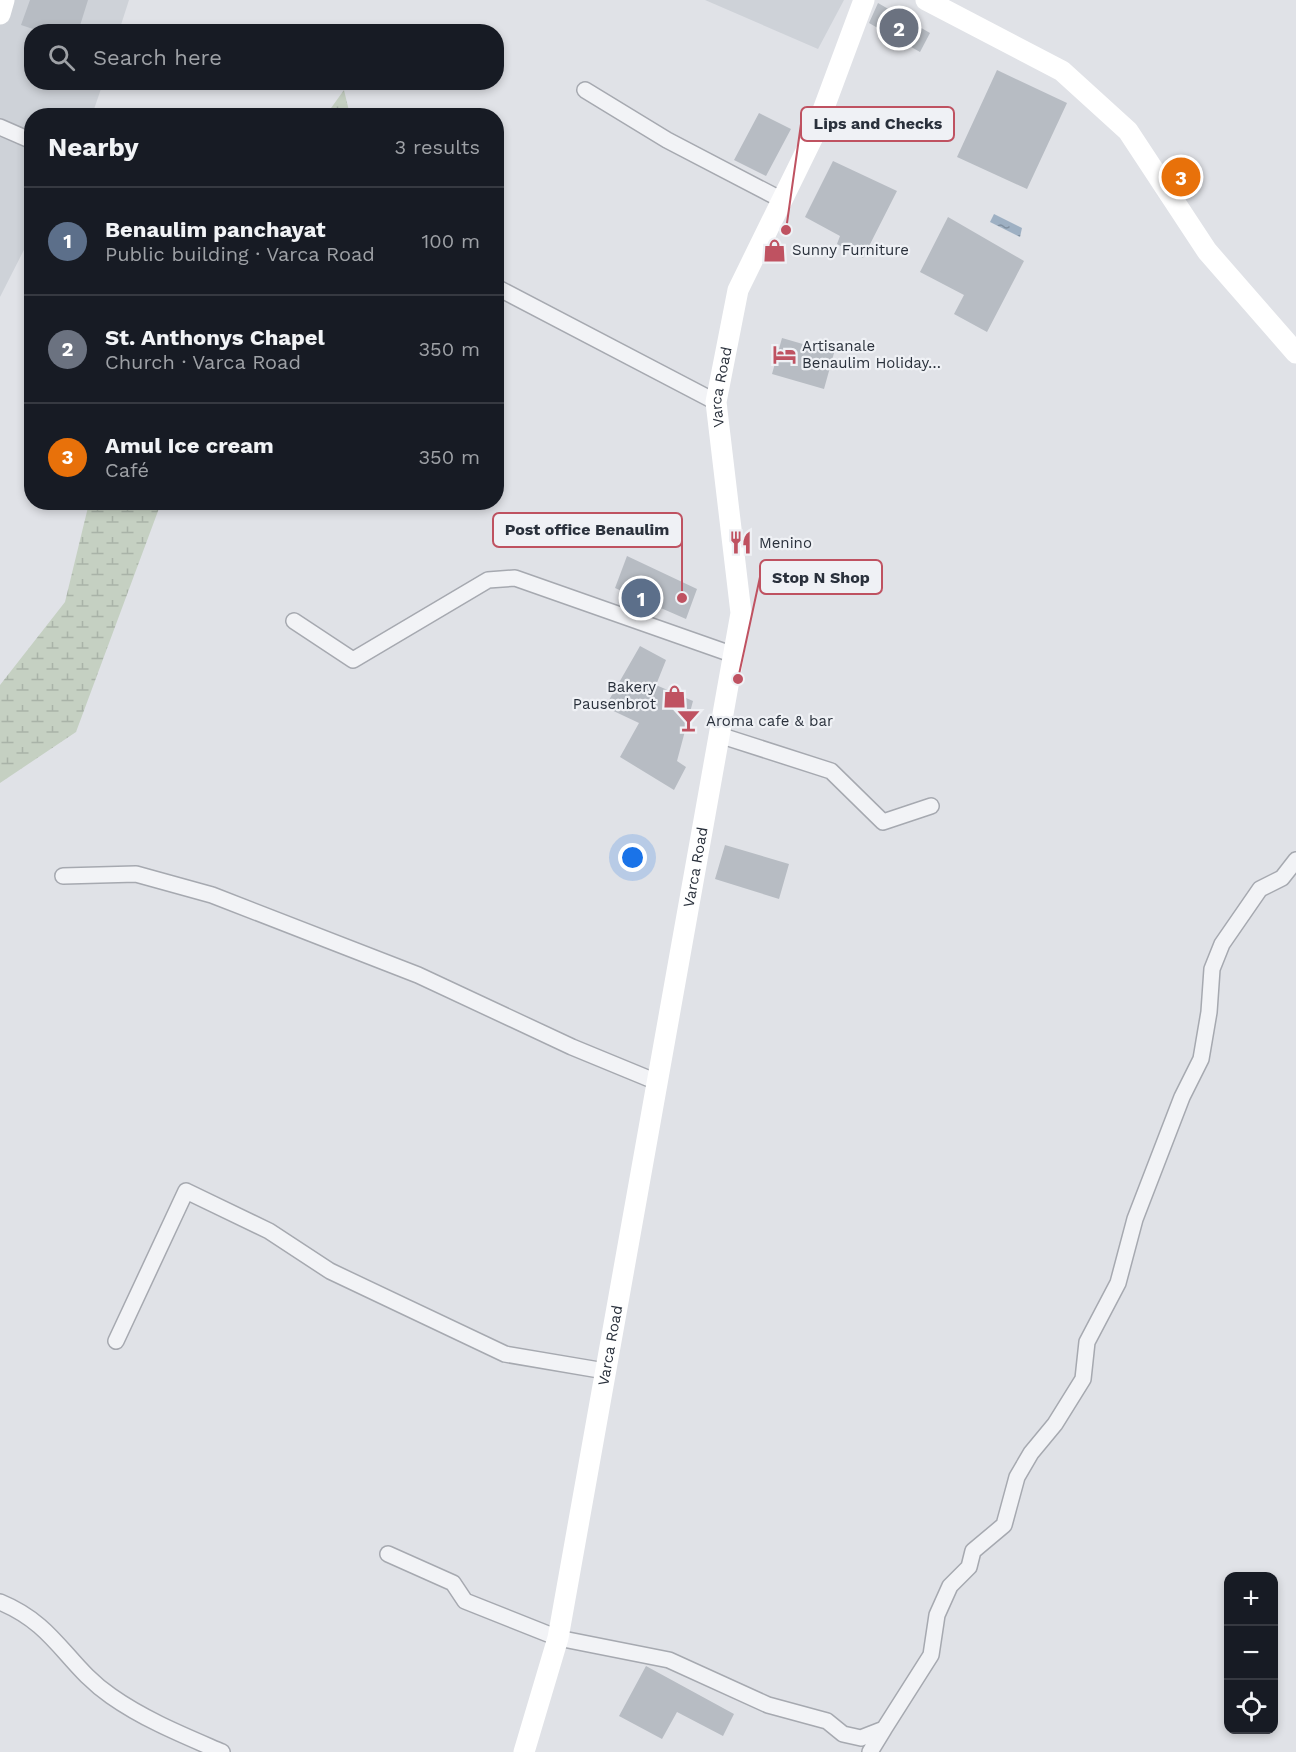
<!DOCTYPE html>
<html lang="en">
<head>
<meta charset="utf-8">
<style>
  body { margin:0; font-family:"Work Sans",sans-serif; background:#242831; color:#f1f3f6 }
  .controls { position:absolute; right:18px; bottom:18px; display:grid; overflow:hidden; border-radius:12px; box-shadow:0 3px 9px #0003 }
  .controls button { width:54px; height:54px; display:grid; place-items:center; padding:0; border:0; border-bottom:2px solid #363941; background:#171b24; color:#f1f3f6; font:30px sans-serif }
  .you { position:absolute; left:633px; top:858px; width:21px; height:21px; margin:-15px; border:4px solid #fff; border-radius:50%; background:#1a73e8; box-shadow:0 0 0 9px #1a73e833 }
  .badge { display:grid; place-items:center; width:39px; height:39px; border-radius:50%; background:#db2777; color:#fff; font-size:20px; font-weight:700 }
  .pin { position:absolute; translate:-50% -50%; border:3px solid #fff; box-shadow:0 2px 6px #0006 }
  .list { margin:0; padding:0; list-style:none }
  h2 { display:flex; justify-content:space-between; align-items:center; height:78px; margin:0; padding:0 24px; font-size:26px }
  h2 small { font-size:20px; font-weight:400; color:#9ea1a6 }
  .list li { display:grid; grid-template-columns:39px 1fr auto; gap:18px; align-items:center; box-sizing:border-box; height:108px; padding:0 24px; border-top:2px solid #363941 }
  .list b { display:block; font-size:22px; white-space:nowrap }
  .list p { margin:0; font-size:20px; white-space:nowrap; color:#9ea1a6 }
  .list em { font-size:20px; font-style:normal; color:#9ea1a6 }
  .icon { flex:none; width:33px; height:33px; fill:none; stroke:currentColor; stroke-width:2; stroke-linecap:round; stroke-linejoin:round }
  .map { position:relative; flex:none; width:1296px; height:1752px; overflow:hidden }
  .search { position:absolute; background:#171b24; box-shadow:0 3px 9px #0003; left:24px; top:24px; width:480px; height:66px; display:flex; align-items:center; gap:15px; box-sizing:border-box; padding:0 21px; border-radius:24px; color:#9ea1a6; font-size:22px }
  .panel { position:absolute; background:#171b24; box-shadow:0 3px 9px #0003; left:24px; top:108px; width:480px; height:402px; border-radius:24px }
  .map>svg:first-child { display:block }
  .built { fill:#ced2d8 }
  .wetland { fill:url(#wetland-marsh) }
  .water { fill:url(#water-ripples) }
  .building { fill:#b7bcc3 }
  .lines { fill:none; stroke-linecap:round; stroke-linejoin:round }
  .street-casing { stroke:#a6a9b0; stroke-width:18 }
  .street { stroke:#f2f3f6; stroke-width:15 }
  .secondary { stroke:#fff; stroke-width:21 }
  .labels { text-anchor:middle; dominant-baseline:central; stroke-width:4.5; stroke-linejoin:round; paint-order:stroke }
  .poi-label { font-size:15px; fill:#2a313c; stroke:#eff1f5; text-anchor:start }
  .street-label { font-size:15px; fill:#2a313c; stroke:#eff1f5 }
  .leader { fill:none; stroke:#bf5261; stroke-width:2 }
  .callout-dot { fill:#bf5261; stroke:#eff1f5; stroke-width:2 }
  .callout { fill:#eff1f5; stroke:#bf5261; stroke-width:2 }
  .callout-label { font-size:16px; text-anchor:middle; font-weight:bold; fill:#2a313c }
</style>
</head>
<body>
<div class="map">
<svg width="1296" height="1752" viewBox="0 0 1296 1752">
  <defs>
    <pattern id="wetland-marsh" width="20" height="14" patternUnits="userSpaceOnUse" patternTransform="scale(1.5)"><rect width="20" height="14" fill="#c5d0c2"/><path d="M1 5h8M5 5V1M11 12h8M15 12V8" fill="none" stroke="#a9b3a8"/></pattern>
    <pattern id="water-ripples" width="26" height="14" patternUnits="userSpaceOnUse" patternTransform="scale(1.5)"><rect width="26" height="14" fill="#9eb0c3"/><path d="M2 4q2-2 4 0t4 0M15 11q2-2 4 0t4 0" fill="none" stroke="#8190a0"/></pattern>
  </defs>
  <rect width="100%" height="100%" fill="#e0e2e7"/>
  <!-- built -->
  <path class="built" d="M0,0H129L119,31L32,32V82L103,83L92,115L32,116L31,236L0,297Z
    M705,0H844L818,49Z"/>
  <!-- wetland -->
  <path class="wetland" d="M344,90L350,115H326Z
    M89,503H161L76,732L0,783V685L65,602Z"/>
  <!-- water -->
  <path class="water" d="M994,214L1022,228L1020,237L990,222Z"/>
  <!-- building -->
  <path class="building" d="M30,0H88L78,32H42L21,25Z
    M878,3L930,33L920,52L869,23Z
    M997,70L1067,103L1027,189L957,157Z
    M759,113L791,129L766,176L734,160Z
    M833,161L897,191L863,258L837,244L840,236L805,217Z
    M948,217L1024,261L987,332L954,314L964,295L920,272Z
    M782,338L834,353L824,389L772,374Z
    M627,556L697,589L686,619L615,588Z
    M640,646L666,660L656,685L693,701L677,761L686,767L674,790L620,757L639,723L605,707Z
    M725,845L789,864L779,899L715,879Z
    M646,1666L734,1714L723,1736L677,1712L662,1739L619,1716Z"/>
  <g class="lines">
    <defs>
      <path id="street" d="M585,90L667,140L782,200
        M0,127L32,141
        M496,287L716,402
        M294,621L353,660L488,580L515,578L734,655
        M719,735L831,771L883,822L931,806
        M63,876L136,874L212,895L418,975L572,1047L657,1082
        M116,1341L186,1191L269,1231L330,1271L505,1354L605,1371
        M388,1554L453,1583L465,1601L558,1638L669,1660L768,1705L827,1721L843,1734L861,1738L884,1729L931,1655L937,1615L950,1586L969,1567L973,1551L1004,1525L1017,1477L1031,1453L1055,1424L1083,1379L1087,1342L1118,1283L1135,1219L1182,1097L1201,1059L1209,1012L1212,969L1222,944L1260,889L1282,878L1296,860
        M0,1602C56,1625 66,1665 111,1696C145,1720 185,1736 222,1752
        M870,1752L884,1729"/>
    </defs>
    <!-- street casing -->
    <use href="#street" class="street-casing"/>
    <!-- street -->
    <use href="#street" class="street"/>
    <!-- secondary -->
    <g class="secondary">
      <path d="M926,0L1062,71L1128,131L1207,251L1296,353"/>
      <path d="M0,14L4,0"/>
      <path id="s1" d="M524,1752L558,1638L741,613L716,402L738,290L813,137L864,0"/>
    </g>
  </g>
  <!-- icons -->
  <defs>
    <symbol id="shop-bare" viewBox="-9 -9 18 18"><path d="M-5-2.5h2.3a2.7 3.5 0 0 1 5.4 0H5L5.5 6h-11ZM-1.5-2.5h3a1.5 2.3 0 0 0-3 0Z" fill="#bf5261" stroke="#eff1f5" stroke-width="2.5" paint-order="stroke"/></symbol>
    <symbol id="hotel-bare" viewBox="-9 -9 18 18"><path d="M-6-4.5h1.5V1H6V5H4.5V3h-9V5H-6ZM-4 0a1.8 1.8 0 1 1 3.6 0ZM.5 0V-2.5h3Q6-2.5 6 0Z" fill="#bf5261" stroke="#eff1f5" stroke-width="2.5" paint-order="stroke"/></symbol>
    <symbol id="restaurant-bare" viewBox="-9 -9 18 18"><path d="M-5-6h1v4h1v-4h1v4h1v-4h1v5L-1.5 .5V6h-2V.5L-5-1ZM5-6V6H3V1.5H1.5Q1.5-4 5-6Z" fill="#bf5261" stroke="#eff1f5" stroke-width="2.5" paint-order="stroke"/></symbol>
    <symbol id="bar-bare" viewBox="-9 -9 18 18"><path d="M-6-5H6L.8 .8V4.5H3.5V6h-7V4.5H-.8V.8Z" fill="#bf5261" stroke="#eff1f5" stroke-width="2.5" paint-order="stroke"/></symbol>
  </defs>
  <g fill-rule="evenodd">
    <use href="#shop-bare" x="758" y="234" width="33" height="33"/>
    <use href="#hotel-bare" x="768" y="338" width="33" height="33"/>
    <use href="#restaurant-bare" x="724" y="526" width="33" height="33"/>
    <use href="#shop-bare" x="658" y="680" width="33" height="33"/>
    <use href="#bar-bare" x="672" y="704" width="33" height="33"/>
  </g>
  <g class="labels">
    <!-- poi labels -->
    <g class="poi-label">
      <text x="792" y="250">Sunny Furniture</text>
      <text x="802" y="346">Artisanale<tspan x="802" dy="17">Benaulim Holiday…</tspan></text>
      <text x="759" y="543">Menino</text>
      <text x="656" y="687" text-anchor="end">Bakery<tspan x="656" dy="17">Pausenbrot</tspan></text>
      <text x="706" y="721">Aroma cafe &amp; bar</text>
    </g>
    <!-- street labels -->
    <g class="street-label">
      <text stroke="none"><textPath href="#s1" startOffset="1388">Varca Road</textPath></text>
      <text stroke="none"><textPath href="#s1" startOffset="902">Varca Road</textPath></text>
      <text stroke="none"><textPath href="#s1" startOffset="416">Varca Road</textPath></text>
    </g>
  </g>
  <!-- callouts -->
  <path class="leader" d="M786 230L801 124M682 598L682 530M738 679L760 577"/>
  <g class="callout-dot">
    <circle cx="786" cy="230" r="6"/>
    <circle cx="682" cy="598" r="6"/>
    <circle cx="738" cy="679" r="6"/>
  </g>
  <g class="callout">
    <rect x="801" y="107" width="153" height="34" rx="6"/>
    <rect x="493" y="513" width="189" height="34" rx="6"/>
    <rect x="760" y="560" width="122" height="34" rx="6"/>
  </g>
  <g class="callout-label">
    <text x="878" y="129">Lips and Checks</text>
    <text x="587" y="535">Post office Benaulim</text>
    <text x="821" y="583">Stop N Shop</text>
  </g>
</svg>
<div class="controls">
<button>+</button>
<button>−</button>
<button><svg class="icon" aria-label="locate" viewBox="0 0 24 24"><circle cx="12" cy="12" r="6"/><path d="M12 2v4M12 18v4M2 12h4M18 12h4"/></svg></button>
</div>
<div class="you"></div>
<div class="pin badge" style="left:641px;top:598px;background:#5c6f8a">1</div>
<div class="pin badge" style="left:899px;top:28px;background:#6b7280">2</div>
<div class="pin badge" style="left:1181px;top:177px;background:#e8710a">3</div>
<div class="search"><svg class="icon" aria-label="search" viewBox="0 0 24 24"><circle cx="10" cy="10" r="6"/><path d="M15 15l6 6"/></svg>Search here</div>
<section class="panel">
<h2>Nearby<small>3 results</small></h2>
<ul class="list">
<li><span class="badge" style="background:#5c6f8a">1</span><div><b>Benaulim panchayat</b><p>Public building · Varca Road</p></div><em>100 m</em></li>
<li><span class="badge" style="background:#6b7280">2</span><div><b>St. Anthonys Chapel</b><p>Church · Varca Road</p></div><em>350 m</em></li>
<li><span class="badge" style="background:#e8710a">3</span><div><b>Amul Ice cream</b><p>Café</p></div><em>350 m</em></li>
</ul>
</section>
</div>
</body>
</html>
